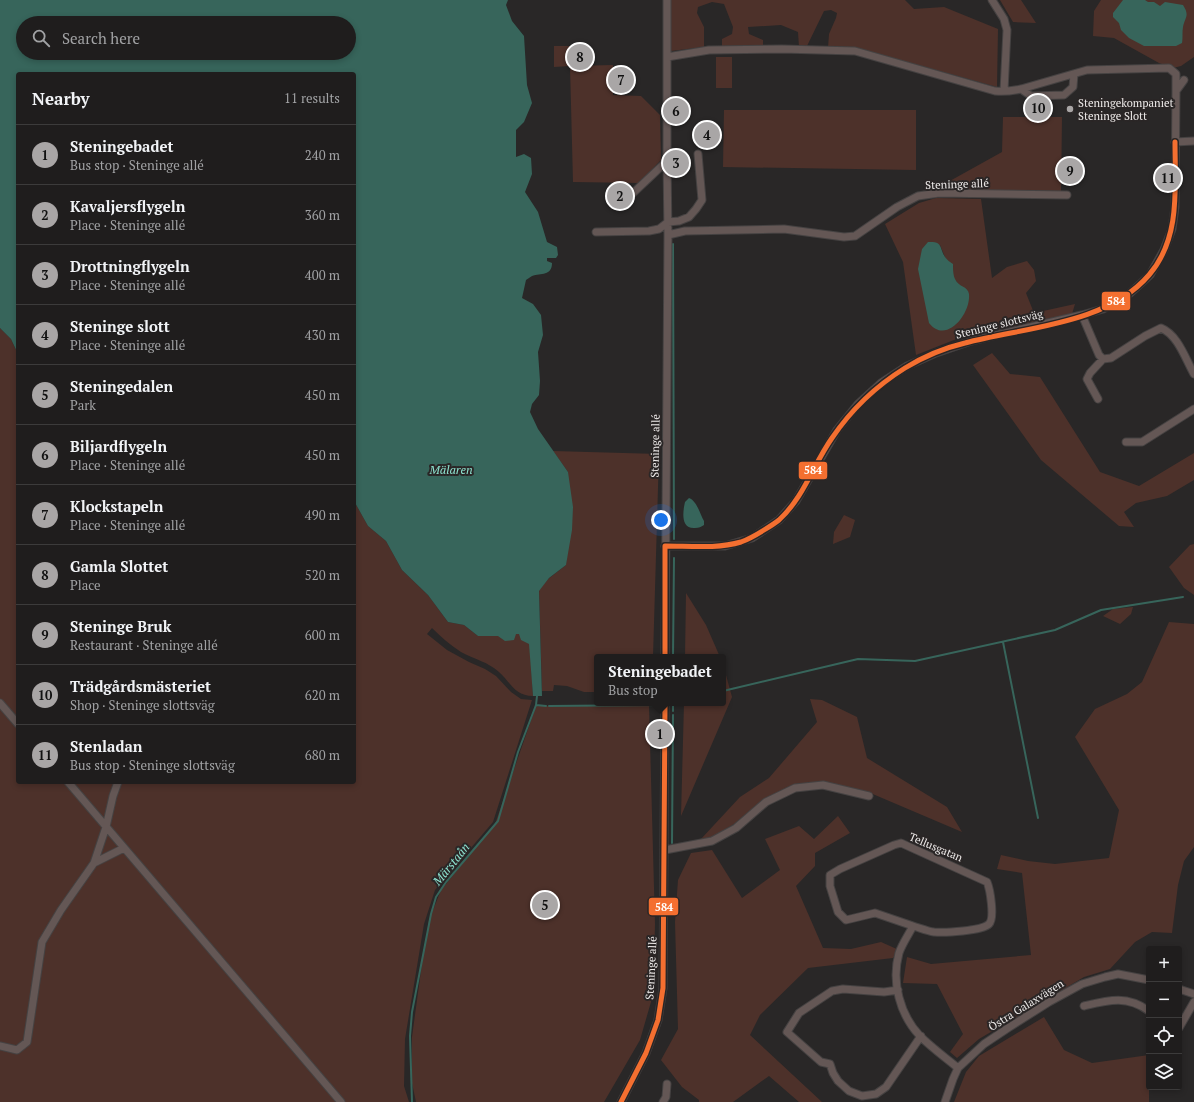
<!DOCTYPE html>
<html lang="en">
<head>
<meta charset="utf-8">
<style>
  body { margin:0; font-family:"PT Serif",serif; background:#272626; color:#f1f3f6 }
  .controls { position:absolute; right:12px; bottom:12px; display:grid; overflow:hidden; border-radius:4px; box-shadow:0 2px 6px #0003 }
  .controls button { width:36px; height:36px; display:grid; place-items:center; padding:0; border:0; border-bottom:1px solid #3c3b3b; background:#1f1d1d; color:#f1f3f6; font:20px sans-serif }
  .you { position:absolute; left:661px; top:520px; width:14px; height:14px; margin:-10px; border:3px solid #fff; border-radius:50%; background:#1a73e8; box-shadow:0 0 0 6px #1a73e833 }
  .badge { display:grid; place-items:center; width:26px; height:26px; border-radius:50%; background:#a9a6a6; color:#111; font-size:13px; font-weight:700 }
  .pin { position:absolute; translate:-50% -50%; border:2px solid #fff; box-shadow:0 1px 4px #0006 }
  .popup { position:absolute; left:594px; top:654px; width:132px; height:52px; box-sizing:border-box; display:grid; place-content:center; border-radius:4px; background:#1f1d1d; filter:drop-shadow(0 1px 3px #0005); font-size:13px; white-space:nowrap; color:#a1a2a4 }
  .popup b { font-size:15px; color:#f1f3f6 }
  .popup::after { content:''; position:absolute; left:50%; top:100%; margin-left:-8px; border:8px solid transparent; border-top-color:#1f1d1d }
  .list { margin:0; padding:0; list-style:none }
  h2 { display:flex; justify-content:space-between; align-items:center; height:52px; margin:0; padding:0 16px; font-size:17px }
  h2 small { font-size:13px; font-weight:400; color:#a1a2a4 }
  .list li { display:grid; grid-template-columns:26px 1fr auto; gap:12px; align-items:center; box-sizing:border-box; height:60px; padding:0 16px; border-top:1px solid #3c3b3b }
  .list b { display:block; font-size:15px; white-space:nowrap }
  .list p { margin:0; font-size:13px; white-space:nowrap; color:#a1a2a4 }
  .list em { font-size:13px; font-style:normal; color:#a1a2a4 }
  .icon { flex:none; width:22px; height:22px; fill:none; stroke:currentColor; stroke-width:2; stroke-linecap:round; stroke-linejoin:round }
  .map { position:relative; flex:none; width:1194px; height:1102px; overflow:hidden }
  .search { position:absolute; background:#1f1d1d; box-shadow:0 2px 6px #0003; left:16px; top:16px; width:340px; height:44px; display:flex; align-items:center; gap:10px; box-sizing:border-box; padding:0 14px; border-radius:22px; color:#a1a2a4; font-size:15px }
  .panel { position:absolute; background:#1f1d1d; box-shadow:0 2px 6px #0003; left:16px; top:72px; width:340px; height:712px; border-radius:4px }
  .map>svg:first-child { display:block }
  .green { fill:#4d312a; fill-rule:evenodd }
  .water { fill:#37655b; fill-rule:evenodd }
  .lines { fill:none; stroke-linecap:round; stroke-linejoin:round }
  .stream { stroke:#37655b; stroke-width:2 }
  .street-casing { stroke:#454242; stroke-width:9 }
  .street { stroke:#645755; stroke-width:7 }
  .bus-1-casing { stroke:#2a2626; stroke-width:8 }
  .bus-1 { stroke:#f46f30; stroke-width:5 }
  .poi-dot { fill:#a9a6a6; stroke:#2a2626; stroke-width:1.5 }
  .labels { text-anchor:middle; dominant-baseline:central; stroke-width:4; stroke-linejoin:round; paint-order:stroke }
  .poi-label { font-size:11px; fill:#eeebea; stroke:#2a2626; text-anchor:start }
  .street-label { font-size:11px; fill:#eeebea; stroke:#2a2626 }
  .water-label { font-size:12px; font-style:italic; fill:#8ee4d1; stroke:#2a2626 }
  .line-badge { stroke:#2a2626; stroke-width:1.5 }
  .badge-label { font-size:11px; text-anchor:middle; font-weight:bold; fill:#fff }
</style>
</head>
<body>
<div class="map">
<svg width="1194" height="1102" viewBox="0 0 1194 1102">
  <rect width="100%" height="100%" fill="#292727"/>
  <!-- green -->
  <path class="green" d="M671,0H905L914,9L944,7L998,29L997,87L857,48H828L829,34L836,18L837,13L831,10L824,11L807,46L799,47L798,32L781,25L748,27L749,34L763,40V46H722V39L732,34L733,27L724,4L712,2L698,7L697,13L704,27V47L671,51Z
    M1000,0H1021L1036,23L1013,22Z
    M1101,0H1194V57L1181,66L1173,68L1159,63L1114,38L1093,36L1094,11Z
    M554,46H570L574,66L613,65V95L641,96L660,115L661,160L639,183L573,182L570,66L554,67Z
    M716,57H732V88H716Z
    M724,110H916V170L723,167Z
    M1003,117H1062L1061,193L930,192L1002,152Z
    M936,198L981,199L992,278L1007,267L1027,261L1034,270L1036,281L1026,293L1034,313L1075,304L1072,314L993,331L982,330L969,332L959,338L916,355L903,262L885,224L919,203ZM940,245L954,279L959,285L922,249Z
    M0,328L11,339L18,354V782H354V501L368,526L386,541L402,570L428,595L448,622L464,625L478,636H498L519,633L530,644L533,696C515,696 511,683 499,672C488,662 474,659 461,652C450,645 441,637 432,628L427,634L447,650L469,662L485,669L496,676L511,692L521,699L532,700L493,822L435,890L424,924L405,1039L404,1086L409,1102H0Z
    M992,353L1010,374L1040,377L1100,472L1139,486L1194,453V480L1167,496L1136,503L1124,512L1134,527L1119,526L1041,460L973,365Z
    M553,451L659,454L653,657H597V692H584L567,686L554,685L553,691H542L539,590L548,579L566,565L568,472Z
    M844,515L855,520L850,537L833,544L834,532Z
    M1194,544V595L1184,588L1169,567L1190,545Z
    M686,593L706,625L720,657H685Z
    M1133,607L1131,614L1120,624L1103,616L1113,609Z
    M1169,622L1194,624V847L1184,861L1178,885L1172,933L1152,932L1135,942L1110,969L1084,977L979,1039L957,1058L950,1052L963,1034L937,984L903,983L907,957L931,964L1031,955L1022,873L997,869L1001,855L1028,861L1055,864L1109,858L1119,810L1075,737L1095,709L1127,694L1142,682Z
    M723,664L732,697L681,816L684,703H723Z
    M810,699L822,700L857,717L867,758L947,807L962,832L868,792L822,782L794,785L764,799L734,824L710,838L701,839L740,797L769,778L817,722Z
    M649,705L655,924L653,995L640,1040L604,1102H416L412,1083V1037L423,956L429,920L441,890L495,824L536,706Z
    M838,816L850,833L815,853V866L796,886L823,948L851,949L881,942L899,950L893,958L808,968L760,1015L750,1035L822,1102H799L769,1076L733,1102H699V1100L682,1087L661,1060L678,1029L675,922L678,880L691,853L712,850L742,898L780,870L765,839L799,826L814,839Z
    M1044,1017L1064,1050L1092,1063L1149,1055V1102H954L966,1072L979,1056Z"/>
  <!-- water -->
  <path class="water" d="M0,0H508L506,5L512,21L524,36L527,85L532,103L524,122L516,130V157L524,154L531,158L532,174L525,192L538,212L547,242L557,247L558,255L556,258H547V261L552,263C552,276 541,273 532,276C530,277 528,279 526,280L522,298L533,304L541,315L543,335L538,352L540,381L539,395L532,404L530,412L538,429L568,472L573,507L572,530L566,565L549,578L539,591L542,696H533L529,644L521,640L519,634H516L514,640L505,641L498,636H478L464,625L448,622L428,595L402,570L386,541L368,526L354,501V74H18V354L11,339L0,328ZM23,23H349V53H23Z
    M1123,0H1145L1148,2H1154L1160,6L1165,2L1183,5C1190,16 1185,17 1183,27C1182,32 1183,37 1182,43L1176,46H1144L1129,38L1121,30L1119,23L1113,17V13Z
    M928,242C943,241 939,247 945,257C947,260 950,262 953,264C953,268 953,275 955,279C958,287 968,286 969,294C971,314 946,345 929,323L918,269L922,249Z
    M689,498C697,501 700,514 704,521V525C701,527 699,528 695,528C680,529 683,511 685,502Z"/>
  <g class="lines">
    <!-- stream -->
    <path class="stream" d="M673,244L674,539
      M1003,642L1038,818
      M673,657L674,558
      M723,691L858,659L915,661L1055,630L1101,610L1183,597
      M536,705L546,706
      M668,705L675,703
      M549,706L662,705
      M673,711V704
      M672,843L673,715
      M412,1102L410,1036L412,1012L431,914L436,897L446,882L498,821L518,752L536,705L537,696"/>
    <defs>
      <path id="street" d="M667,0V161L668,235
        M992,0L1004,19L1007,30L1004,91
        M667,57L709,50L782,49L855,51L995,91C1004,92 1012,91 1021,89L1087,70L1169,68L1176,74V91
        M1021,89L1031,96L1064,95L1073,87L1074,74
        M1175,142L1194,141
        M632,194L667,161
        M596,232L649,231L659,229L668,222L679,221L689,217L696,209L702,200L698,154
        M1082,315L1099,355L1103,359L1111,358L1145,336L1161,328C1178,335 1185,358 1194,374
        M1098,399L1087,379L1090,373L1103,359
        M1126,442H1142L1194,409
        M665,546H725L752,538L779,520L796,501L837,430L858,404L881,383L907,366L936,353L971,341L1082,315L1103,309L1127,296L1150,275L1164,250L1172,229L1175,207L1176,91L1184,80
        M665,657L668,235L685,231L784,229L844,237L855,236L897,207L918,196L939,193L1067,195
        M0,703L18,724
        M68,782L341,1102
        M665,850L712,841L736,828L766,802L795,788L823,785L869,796
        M94,863L106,827L113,796L118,782
        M913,926L875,913L846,920L838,912L830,886V875L840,869L894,845L901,843L987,882C990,889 995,918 989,924C982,931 944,933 934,932C927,931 920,928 913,926C909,934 902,944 899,953C891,982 900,1015 920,1036C932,1048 946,1058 958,1068
        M1179,989L1194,994
        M898,990L884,992L843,989L832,991L799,1013L787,1032L821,1062L830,1064L833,1073L838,1081L849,1091L862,1096L876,1094L886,1087L921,1036
        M1084,1006C1109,1000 1127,995 1149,1011
        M1179,1028L1194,1002
        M0,1046L17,1050L27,1042L42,942L61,910L94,863L124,848
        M621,1102L646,1053L658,1020L663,988L665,703
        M663,1102L666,1097L667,1084
        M945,1102L953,1079L958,1068L984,1044L1008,1028L1049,1002L1082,984L1105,977L1118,974L1149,980"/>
    </defs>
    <!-- street casing -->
    <use href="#street" class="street-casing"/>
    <!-- street -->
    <use href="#street" class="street"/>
    <defs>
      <path id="bus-1" d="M665,546C690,546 717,549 741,542C749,539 756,535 764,530C769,527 774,524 779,520C804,497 813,465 832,438C851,410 876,386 905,368C923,357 944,348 965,343C1025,327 1106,325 1149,275C1181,238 1175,187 1175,142
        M665,546V657
        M621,1102L646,1053L658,1020L663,988L665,703"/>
    </defs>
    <!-- bus-1 casing -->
    <use href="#bus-1" class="bus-1-casing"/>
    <!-- bus-1 -->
    <use href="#bus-1" class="bus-1"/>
  </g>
  <!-- markers -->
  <circle class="poi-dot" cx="1070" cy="109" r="4"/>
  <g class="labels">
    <!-- poi labels -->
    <g class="poi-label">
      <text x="1078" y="103">Steningekompaniet<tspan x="1078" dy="13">Steninge Slott</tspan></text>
    </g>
    <!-- street labels -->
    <g class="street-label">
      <text transform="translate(957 184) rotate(-2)">Steninge allé</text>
      <text transform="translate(999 324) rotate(-14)">Steninge slottsväg</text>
      <text transform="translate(655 446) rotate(-89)">Steninge allé</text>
      <text transform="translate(936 847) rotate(23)">Tellusgatan</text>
      <text transform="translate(651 968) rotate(-87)">Steninge allé</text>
      <text transform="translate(1026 1005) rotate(-32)">Östra Galaxvägen</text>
    </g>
    <!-- water labels -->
    <g class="water-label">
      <text x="451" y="469">Mälaren</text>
      <text transform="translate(451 864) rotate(-51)">Märstaån</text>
    </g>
  </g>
  <g class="line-badge">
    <rect x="1101" y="291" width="30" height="20" rx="4" fill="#f46f30"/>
    <rect x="798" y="461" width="30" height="19" rx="4" fill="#f46f30"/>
    <rect x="648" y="897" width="31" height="19" rx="4" fill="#f46f30"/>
  </g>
  <g class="badge-label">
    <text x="1116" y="305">584</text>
    <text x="813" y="474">584</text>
    <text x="664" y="911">584</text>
  </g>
</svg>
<div class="controls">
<button>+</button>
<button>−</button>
<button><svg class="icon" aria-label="locate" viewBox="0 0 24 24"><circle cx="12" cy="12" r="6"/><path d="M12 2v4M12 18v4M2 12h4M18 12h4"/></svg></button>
<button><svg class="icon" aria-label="layers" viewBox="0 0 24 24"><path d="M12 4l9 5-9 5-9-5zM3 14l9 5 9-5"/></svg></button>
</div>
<div class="you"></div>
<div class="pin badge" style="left:660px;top:734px">1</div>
<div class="popup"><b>Steningebadet</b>Bus stop</div>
<div class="pin badge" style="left:620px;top:196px">2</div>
<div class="pin badge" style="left:676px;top:163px">3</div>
<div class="pin badge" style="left:707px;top:135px">4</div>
<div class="pin badge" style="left:545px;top:905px">5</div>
<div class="pin badge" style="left:676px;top:111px">6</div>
<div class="pin badge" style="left:621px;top:80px">7</div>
<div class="pin badge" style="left:580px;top:57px">8</div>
<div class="pin badge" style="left:1070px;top:171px">9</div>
<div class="pin badge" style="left:1038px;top:108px">10</div>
<div class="pin badge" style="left:1168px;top:178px">11</div>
<div class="search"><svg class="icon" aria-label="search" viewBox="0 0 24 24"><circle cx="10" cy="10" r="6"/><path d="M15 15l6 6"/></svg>Search here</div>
<section class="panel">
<h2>Nearby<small>11 results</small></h2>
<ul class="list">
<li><span class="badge">1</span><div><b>Steningebadet</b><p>Bus stop · Steninge allé</p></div><em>240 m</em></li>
<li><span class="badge">2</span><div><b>Kavaljersflygeln</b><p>Place · Steninge allé</p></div><em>360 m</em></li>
<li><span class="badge">3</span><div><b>Drottningflygeln</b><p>Place · Steninge allé</p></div><em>400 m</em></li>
<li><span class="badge">4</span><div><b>Steninge slott</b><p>Place · Steninge allé</p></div><em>430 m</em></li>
<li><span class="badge">5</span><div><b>Steningedalen</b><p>Park</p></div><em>450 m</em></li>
<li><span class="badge">6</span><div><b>Biljardflygeln</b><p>Place · Steninge allé</p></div><em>450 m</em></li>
<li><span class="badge">7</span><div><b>Klockstapeln</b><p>Place · Steninge allé</p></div><em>490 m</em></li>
<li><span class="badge">8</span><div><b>Gamla Slottet</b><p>Place</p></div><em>520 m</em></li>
<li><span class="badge">9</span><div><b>Steninge Bruk</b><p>Restaurant · Steninge allé</p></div><em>600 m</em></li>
<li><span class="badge">10</span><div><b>Trädgårdsmästeriet</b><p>Shop · Steninge slottsväg</p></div><em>620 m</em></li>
<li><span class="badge">11</span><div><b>Stenladan</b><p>Bus stop · Steninge slottsväg</p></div><em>680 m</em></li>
</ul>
</section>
</div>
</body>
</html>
